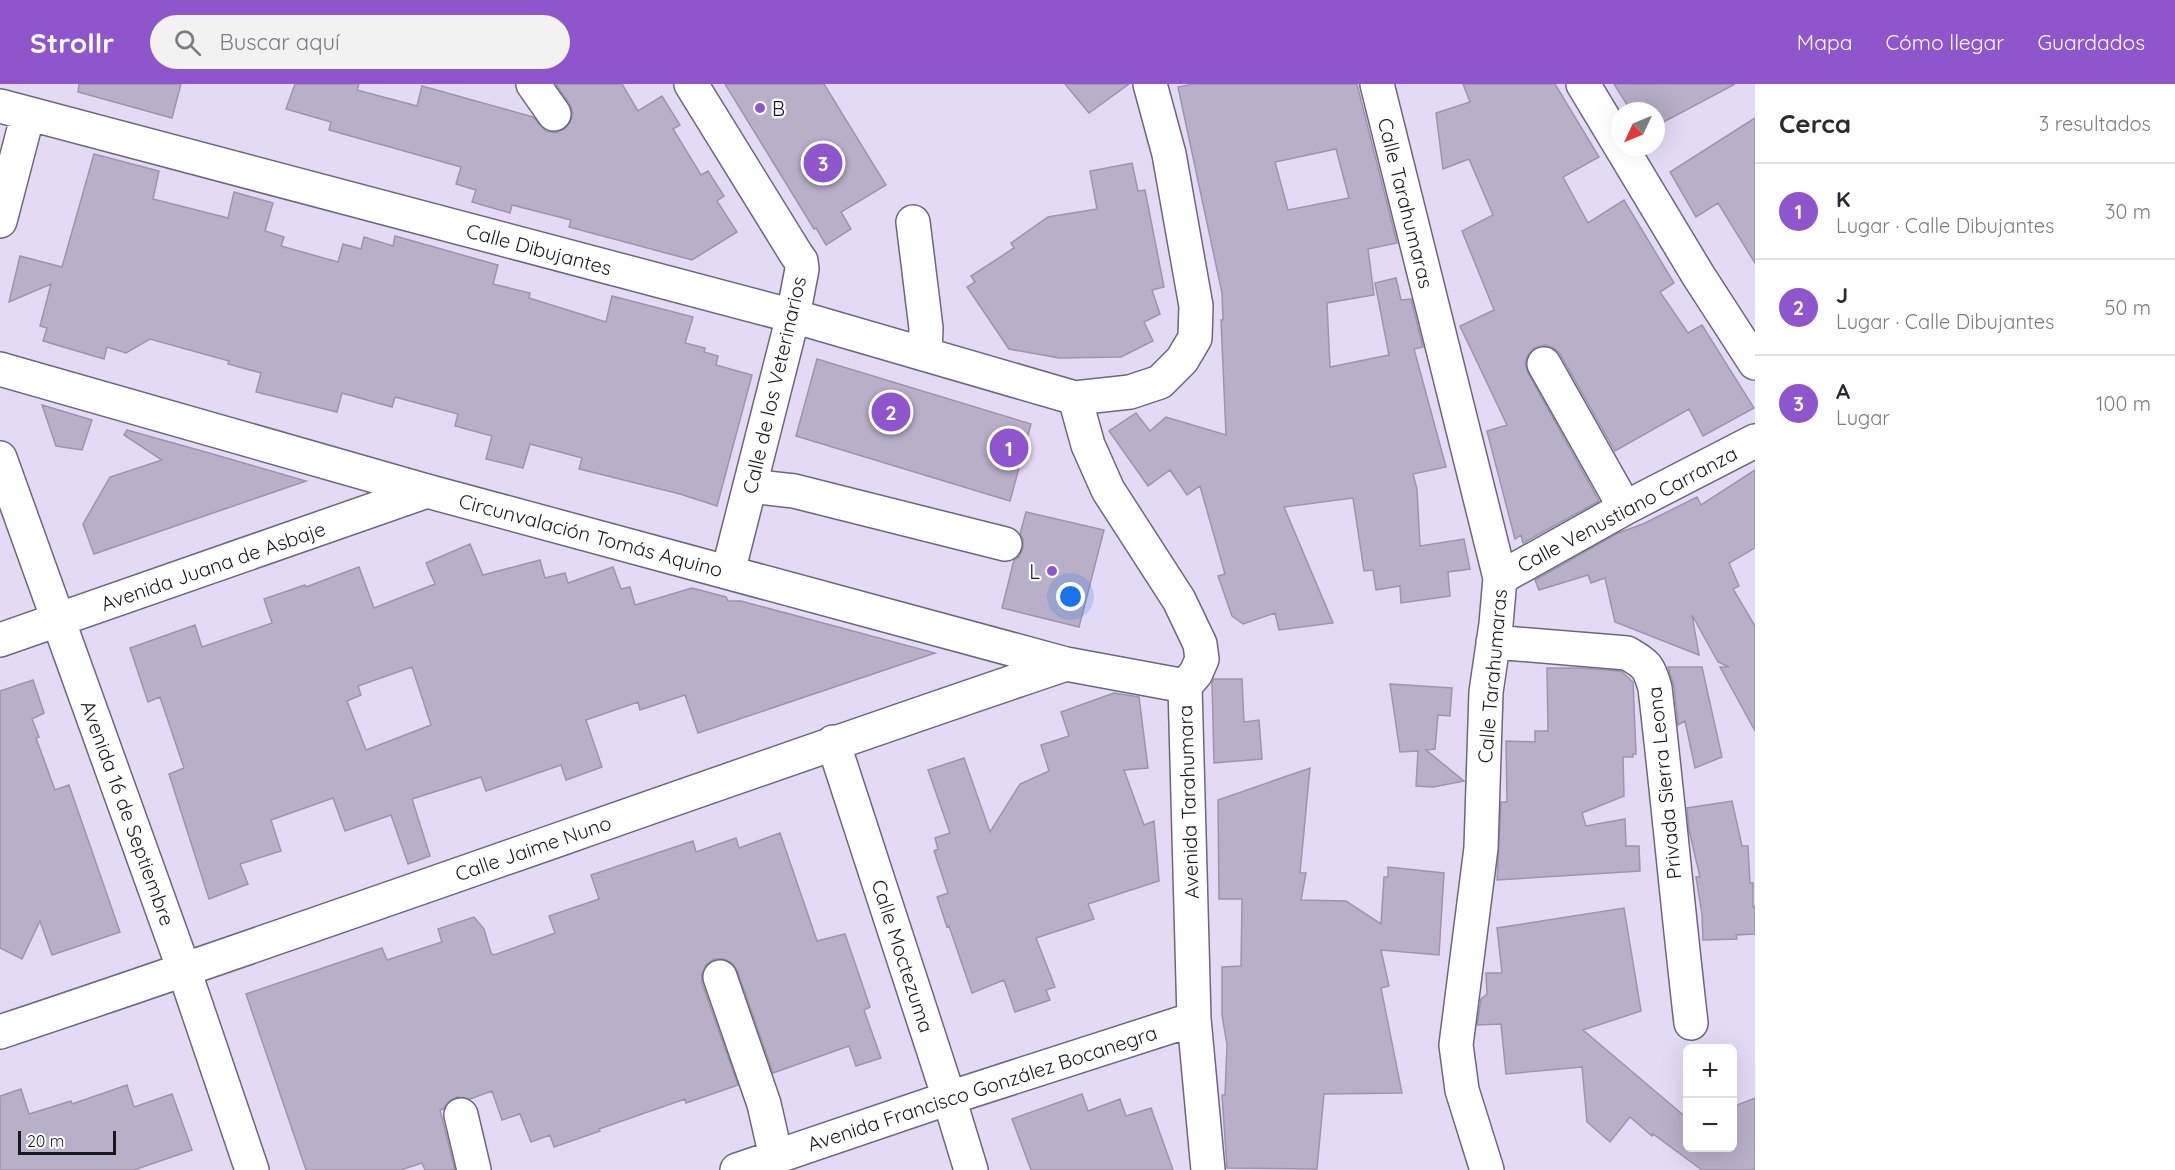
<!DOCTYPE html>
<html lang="es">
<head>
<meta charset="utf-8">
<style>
  body { margin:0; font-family:Quicksand,sans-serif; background:#f2f2f3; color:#2b2b33 }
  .controls { position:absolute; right:18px; bottom:18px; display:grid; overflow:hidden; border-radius:9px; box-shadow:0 6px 24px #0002 }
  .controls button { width:54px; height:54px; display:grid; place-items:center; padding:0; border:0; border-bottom:2px solid #e1e1e2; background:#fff; color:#2b2b33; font:30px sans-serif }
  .compass { position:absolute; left:1611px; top:18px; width:54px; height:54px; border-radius:50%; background:#fff; box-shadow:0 6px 24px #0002; rotate:226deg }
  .scale { position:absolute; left:18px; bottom:15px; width:98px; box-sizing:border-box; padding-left:6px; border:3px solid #1b1721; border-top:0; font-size:16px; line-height:21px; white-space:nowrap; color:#1b1721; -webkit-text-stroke:4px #fff; paint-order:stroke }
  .you { position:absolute; left:1071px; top:513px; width:21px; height:21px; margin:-15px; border:4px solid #fff; border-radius:50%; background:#1a73e8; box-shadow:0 0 0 9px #1a73e833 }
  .badge { display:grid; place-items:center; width:39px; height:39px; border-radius:50%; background:#8e55cd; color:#fff; font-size:20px; font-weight:700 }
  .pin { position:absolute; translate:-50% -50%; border:3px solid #fff; box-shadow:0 2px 6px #0006 }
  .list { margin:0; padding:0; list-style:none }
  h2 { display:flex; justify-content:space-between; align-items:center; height:78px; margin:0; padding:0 24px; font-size:26px }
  h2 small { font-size:20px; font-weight:400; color:#7c7c81 }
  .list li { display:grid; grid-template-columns:39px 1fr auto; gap:18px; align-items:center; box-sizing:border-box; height:96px; padding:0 24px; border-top:2px solid #e1e1e2 }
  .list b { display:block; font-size:22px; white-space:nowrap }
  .list p { margin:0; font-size:20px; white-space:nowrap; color:#7c7c81 }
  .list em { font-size:20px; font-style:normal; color:#7c7c81 }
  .icon { flex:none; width:33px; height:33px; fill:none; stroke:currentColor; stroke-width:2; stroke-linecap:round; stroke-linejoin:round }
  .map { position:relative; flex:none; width:1755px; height:1086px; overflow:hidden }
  header { display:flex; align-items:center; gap:36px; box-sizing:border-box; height:84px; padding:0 30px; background:#8e55cd; color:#fff }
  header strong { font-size:28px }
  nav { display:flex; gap:33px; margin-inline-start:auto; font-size:21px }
  .search { width:420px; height:54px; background:#f2f2f3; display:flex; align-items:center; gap:15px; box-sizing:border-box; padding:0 21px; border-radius:33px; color:#7c7c81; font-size:22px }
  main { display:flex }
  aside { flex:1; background:#fff }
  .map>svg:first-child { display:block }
  .building { fill:#b9afc9; stroke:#9d94ad; stroke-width:1.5; fill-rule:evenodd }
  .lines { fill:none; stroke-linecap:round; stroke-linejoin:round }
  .minor-casing { stroke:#6f667d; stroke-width:36 }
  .minor { stroke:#fff; stroke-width:33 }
  .poi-dot { fill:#8e55cd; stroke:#fff; stroke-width:2 }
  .labels { text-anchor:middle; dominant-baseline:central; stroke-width:4.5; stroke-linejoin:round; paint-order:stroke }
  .poi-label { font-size:20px; fill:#1b1721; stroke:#fff; text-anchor:start }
  .street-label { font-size:20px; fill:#1b1721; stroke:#fff }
</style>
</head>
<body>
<header>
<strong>Strollr</strong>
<div class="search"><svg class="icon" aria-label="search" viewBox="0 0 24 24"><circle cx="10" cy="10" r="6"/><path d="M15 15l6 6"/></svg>Buscar aquí</div>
<nav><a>Mapa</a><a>Cómo llegar</a><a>Guardados</a></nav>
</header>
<main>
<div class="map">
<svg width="1755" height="1086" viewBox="0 0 1755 1086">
  <rect width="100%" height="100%" fill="#e5daf6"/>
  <!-- building -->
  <path class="building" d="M79,0H181L172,34L78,8Z
    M295,0H359L357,6L417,22L422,2L533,33L546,47L555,49L565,45L571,37L573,29L569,19L556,0H622L638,27L662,12L680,41L673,45L701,91L708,87L724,112L717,117L737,148L692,176L569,143L571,136L512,121L510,129L472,118L476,106L456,100L461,83L329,46L331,38L286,25Z
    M725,0H824L886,101L841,128L851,145L826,161L816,144L814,145Z
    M1065,0H1129L1089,29Z
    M1193,0H1357L1397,159L1368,165L1374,211L1327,219L1330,283L1389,271L1375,199L1396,194L1401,216L1411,215L1423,263L1414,265L1446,383L1413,390L1417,405L1420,462L1464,455L1470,485L1448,488L1450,512L1401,519L1400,502L1376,506L1373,486L1364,487L1353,414L1284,423L1333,539L1279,546L1275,529L1243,540L1232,532L1218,492L1225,490L1200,402L1187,411L1170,386L1148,402L1109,347L1136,329L1150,347L1166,333L1226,351L1221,236H1223L1222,209L1178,3ZM1336,65L1349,114L1288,126L1275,78Z
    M1463,0H1555L1599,73L1563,93L1588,139L1624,116L1674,199L1660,208L1688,249L1702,241L1754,324L1703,352L1689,325L1615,367L1560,270L1554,264L1545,261L1534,264L1528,271L1525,279L1528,289L1599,417L1523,459L1521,451L1515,455L1487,347L1507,341L1460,242L1494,226L1462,147L1493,131L1469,75L1443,85L1436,29L1470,18Z
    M1614,0H1735L1656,42V27H1631Z
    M1755,34V179L1718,119L1696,133L1670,88Z
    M94,70L159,87L153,115L228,134L234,108L273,119L265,147L284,153L281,162L338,178L343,160L361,165L364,153L393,162L395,152L498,181L493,200L530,209L529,214L606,238L612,212L693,233L685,259L705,264L704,268L718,272L716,281L752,291L717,422L680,410L579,385L582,374L530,360L523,384L486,375L492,352L455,342L458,330L395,313L392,323L342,309L337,328L256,308L261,289L228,280L229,277L150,255L126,269L107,263L104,275L43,257L47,244L40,242L51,200L9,218L20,172L62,183Z
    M1132,79L1138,107L1145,106L1164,203L1152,206L1160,230L1144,238L1153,257L1121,273L1059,274L1009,265L967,203L975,198L971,192L1014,164L1011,159L1048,133L1097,125L1090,87Z
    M817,275L1031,340L1010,417L796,352Z
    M42,321L92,336L82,366L56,362Z
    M127,346L209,369L306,397L94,470L83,440L110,393L162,376L124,351Z
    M1755,386V464L1729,479L1739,502L1733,505L1755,542V647L1720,583H1729L1718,578L1692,531L1699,571L1615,538L1605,494L1591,499L1588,491L1539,506L1535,496L1618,449L1643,440L1697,413L1701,421Z
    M1026,428L1104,446L1079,543L1002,524L1014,476L1019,473L1023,464V455L1020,450Z
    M470,460L483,491L540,476L545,494L565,489L568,499L613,483L621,505L630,503L635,521L692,504L726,513L728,517H741L935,569L698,649L685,611L640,626L638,618L586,636L602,683L566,696L561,681L486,707L481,693L412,715L430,772L408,780L391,731L345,747L333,714L271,736L281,767L240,780L248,800L209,815L169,690L184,684L160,613L148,618L130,564L195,541L202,563L272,539L264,515L305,501L306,503L359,483L374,524L435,500L426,479ZM412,583L431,641L366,666L347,617L361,611L358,602Z
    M1668,583H1702L1722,673L1695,684L1685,637L1678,641L1674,602Z
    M1547,584H1580L1621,587L1633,598L1636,670H1633V673H1623L1624,712L1582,729L1586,742L1625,735L1626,762H1639L1640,787L1497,796L1501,718H1507L1506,657L1535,658V647H1548Z
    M1214,595H1242L1244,638L1259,636L1262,675L1214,679L1212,598Z
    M33,596L44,629L32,635L39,653L36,654L55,706L69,701L120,848L52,871L40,837L22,875L0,864V607Z
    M1390,600L1452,604L1450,632L1438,631L1435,665L1426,666L1464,697L1433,703L1416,702L1418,667L1400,668Z
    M1114,609L1139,613L1148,684L1124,686L1144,741L1154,737L1159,797L1088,820L1094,835L1036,854L1055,903L1046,906L1050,916L1015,928L1004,896L972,909L949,842L947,843L937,813L948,809L934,767L938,765L935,754L950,749L928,686L964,674L990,748L1020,700L1049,687L1041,661L1069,652L1061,628Z
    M1310,684L1300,789H1306L1301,816L1346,817L1381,840L1384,793H1388V783L1444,789L1439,871L1381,866L1389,902L1381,904L1402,1009L1324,1010L1317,1085L1227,1084L1222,1011H1225L1227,961L1222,931V883L1241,882L1242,815H1219L1218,716Z
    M1732,717L1742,762H1748L1750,799H1753V823L1755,822V850L1736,851L1737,855L1703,856L1702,830L1696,793H1700L1689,746L1687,724Z
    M780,749L817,857L845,850L870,923L864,926L881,974L856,982L849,962L773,989L737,886L732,879L724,875H714L706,881L702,890V899L738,1001L686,1019L685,1015L599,1045L600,1047L554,1063L550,1051L531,1058L520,1030L502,1036L492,1007L470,1015L457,1013L449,1017L443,1025L440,1026L455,1086H425L422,1079L401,1086H306L246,910L382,864L387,876L442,858L438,845L474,833L484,845L491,869L494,871L555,849L549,832L599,815L591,791L693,757L696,768L736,754L739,764Z
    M1624,824L1641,927L1583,946L1688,1035V1064H1732V1023L1755,1014V1086H1702L1653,1050L1652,1052L1630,1033L1610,1058L1587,1038L1582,983L1506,990L1501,940L1477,941L1481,915L1487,910L1486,889H1502L1497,844Z
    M127,1001L134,1023L172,1010L192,1066L134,1086H0V1012L21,1005L29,1030L71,1017L72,1020Z
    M1082,1010L1088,1027L1120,1015L1126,1032L1151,1024L1173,1086H1031L1012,1035Z"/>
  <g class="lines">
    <defs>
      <path id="minor" d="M533,0L554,30
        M691,0L796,170L801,177L802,185L793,232L728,488
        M1377,0L1500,494L1496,540L1486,608L1481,764L1456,961L1462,1006L1487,1086
        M1583,0L1698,191L1755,279
        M0,22L793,232L1075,314L1130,308L1160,298L1182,276L1195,254L1196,222L1169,70L1150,0
        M0,137L28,30
        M913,138L926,244L925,270
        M1544,280L1625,424
        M0,285L427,407L1066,580L1185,602
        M1075,314L1088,361L1108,406L1179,516L1200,560L1202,575L1196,589L1185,602L1194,935L1208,1086
        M0,374L184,886L252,1086
        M750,402L794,407L1005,460
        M1500,494L1625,424L1755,357
        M0,556L427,407
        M1493,558L1627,569C1646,580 1649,582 1655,604C1668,715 1678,827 1691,939
        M833,658L949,1014L971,1086
        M720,893L764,1020L776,1073
        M0,948C357,829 710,700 1066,580
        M461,1031L474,1086
        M737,1086L949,1014L1194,935"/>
    </defs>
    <!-- minor casing -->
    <use href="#minor" class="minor-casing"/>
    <!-- minor -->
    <use href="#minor" class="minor"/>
  </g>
  <!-- markers -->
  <g class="poi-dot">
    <circle cx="760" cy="24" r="6"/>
    <circle cx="1052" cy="487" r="6"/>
  </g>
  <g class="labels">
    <!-- poi labels -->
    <g class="poi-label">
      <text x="772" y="24">B</text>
      <text x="1040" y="487" text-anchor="end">L</text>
    </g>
    <!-- street labels -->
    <g class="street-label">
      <text transform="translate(1406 119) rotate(76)">Calle Tarahumaras</text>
      <text transform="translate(539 165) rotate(15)">Calle Dibujantes</text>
      <text transform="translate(774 301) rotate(-77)">Calle de los Veterinarios</text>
      <text transform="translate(1627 425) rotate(-28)">Calle Venustiano Carranza</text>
      <text transform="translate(591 451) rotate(15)">Circunvalación Tomás Aquino</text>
      <text transform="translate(213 482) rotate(-19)">Avenida Juana de Asbaje</text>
      <text transform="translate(1492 592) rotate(-85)">Calle Tarahumaras</text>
      <text transform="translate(1664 699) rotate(-96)">Privada Sierra Leona</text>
      <text transform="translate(1188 718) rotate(-92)">Avenida Tarahumara</text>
      <text transform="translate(128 729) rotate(70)">Avenida 16 de Septiembre</text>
      <text transform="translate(533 764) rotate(-19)">Calle Jaime Nuno</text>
      <text transform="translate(903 872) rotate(72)">Calle Moctezuma</text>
      <text transform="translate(982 1004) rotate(-18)">Avenida Francisco González Bocanegra</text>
    </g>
  </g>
</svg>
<div class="controls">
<button>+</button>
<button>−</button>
</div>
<svg class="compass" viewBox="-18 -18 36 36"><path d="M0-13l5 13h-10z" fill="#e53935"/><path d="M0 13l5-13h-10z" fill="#7c7c81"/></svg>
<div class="scale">20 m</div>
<div class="you"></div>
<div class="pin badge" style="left:1009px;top:364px">1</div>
<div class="pin badge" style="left:891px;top:328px">2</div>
<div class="pin badge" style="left:823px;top:79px">3</div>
</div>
<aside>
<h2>Cerca<small>3 resultados</small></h2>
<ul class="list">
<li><span class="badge">1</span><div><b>K</b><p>Lugar · Calle Dibujantes</p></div><em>30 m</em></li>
<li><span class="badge">2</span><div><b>J</b><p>Lugar · Calle Dibujantes</p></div><em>50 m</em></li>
<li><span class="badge">3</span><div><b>A</b><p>Lugar</p></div><em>100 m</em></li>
</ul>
</aside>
</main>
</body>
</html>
